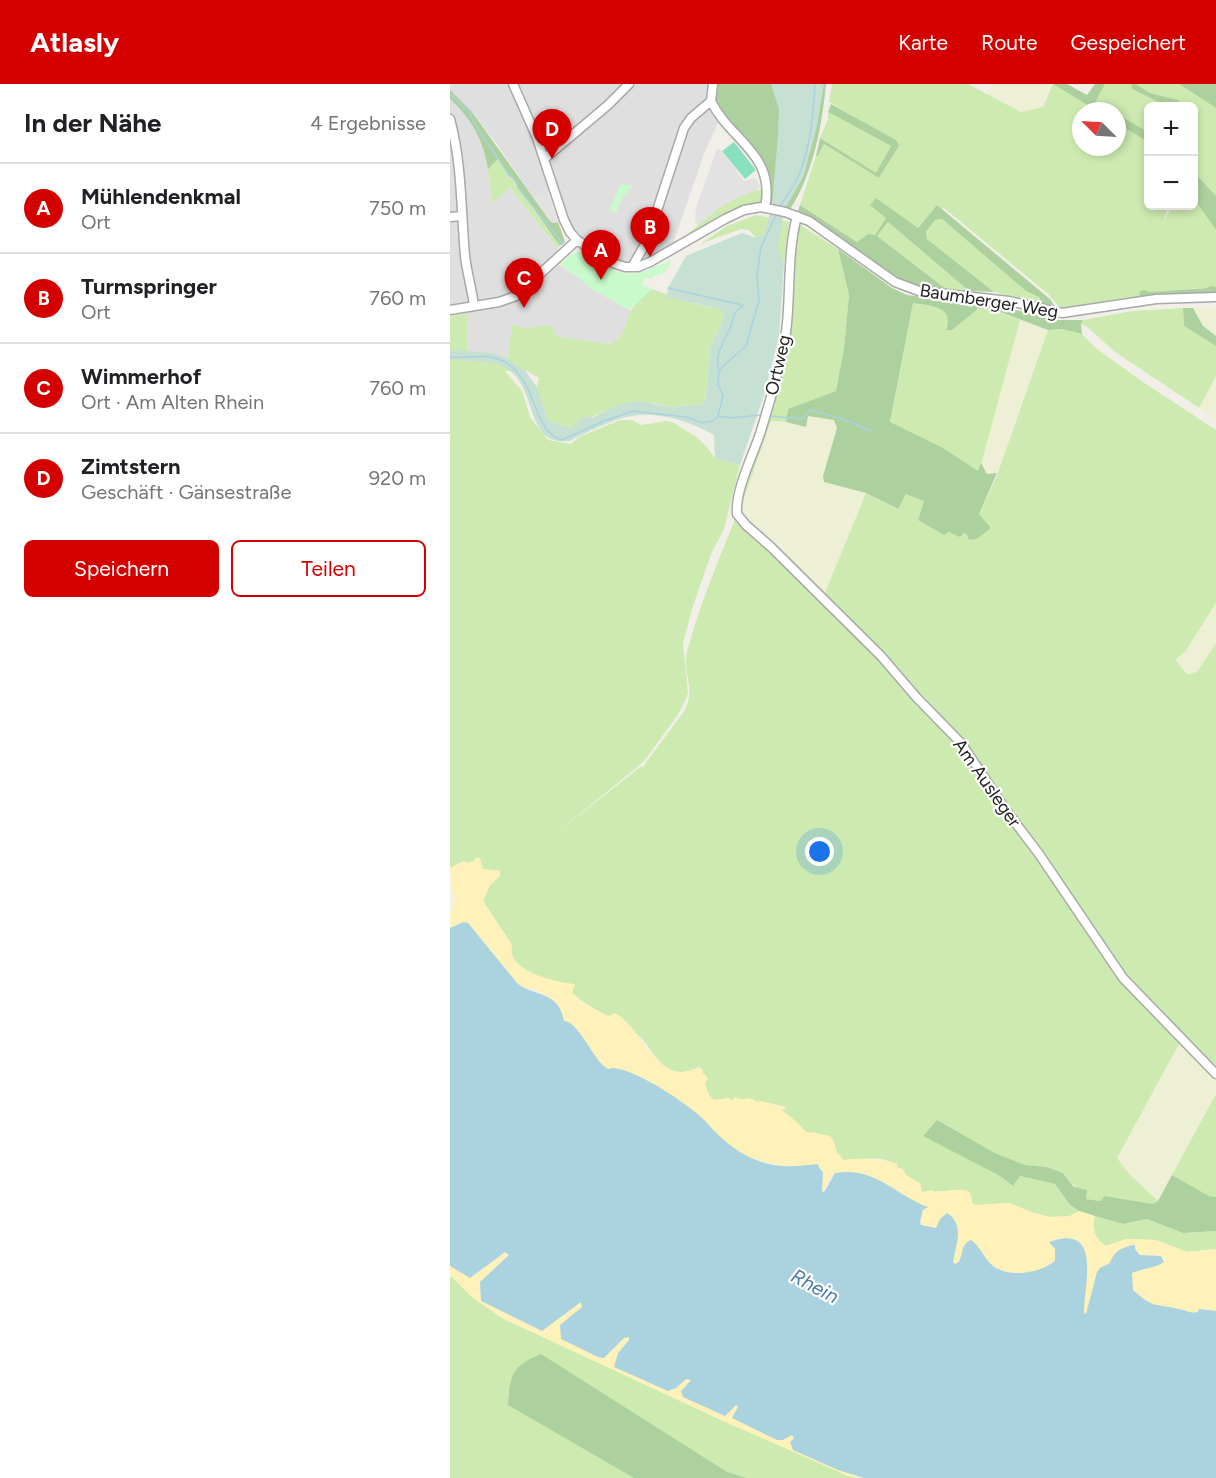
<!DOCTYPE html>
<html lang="de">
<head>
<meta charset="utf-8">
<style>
  body { margin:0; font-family:Figtree,sans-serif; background:#f2f2f2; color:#202124 }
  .controls { position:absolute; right:18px; top:18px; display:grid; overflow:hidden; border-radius:9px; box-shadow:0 3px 9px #0003 }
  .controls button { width:54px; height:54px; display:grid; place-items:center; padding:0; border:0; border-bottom:2px solid #e0e0e0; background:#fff; color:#202124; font:30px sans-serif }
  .compass { position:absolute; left:622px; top:18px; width:54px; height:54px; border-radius:50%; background:#fff; box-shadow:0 3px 9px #0003; rotate:294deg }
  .you { position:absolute; left:370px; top:768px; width:21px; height:21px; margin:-15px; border:4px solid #fff; border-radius:50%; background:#1a73e8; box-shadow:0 0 0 9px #1a73e833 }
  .badge { display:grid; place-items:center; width:39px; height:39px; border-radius:50%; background:#d40000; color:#fff; font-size:20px; font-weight:700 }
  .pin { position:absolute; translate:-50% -50px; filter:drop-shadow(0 2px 3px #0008) }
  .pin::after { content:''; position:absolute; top:32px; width:21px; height:18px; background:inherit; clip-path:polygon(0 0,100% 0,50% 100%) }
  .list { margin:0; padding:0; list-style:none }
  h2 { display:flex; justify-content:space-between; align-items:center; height:78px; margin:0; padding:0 24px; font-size:26px }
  h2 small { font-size:20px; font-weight:400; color:#757577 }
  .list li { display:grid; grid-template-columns:39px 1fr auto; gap:18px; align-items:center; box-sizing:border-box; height:90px; padding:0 24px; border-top:2px solid #e0e0e0 }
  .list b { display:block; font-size:22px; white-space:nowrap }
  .list p { margin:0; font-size:20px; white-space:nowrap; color:#757577 }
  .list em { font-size:20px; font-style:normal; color:#757577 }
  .actions { display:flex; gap:12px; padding:18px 24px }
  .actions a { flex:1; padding:14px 0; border:2px solid #d40000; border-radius:9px; text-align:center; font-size:21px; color:#d40000 }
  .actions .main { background:#d40000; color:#fff }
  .map { position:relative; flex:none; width:766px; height:1394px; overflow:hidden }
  header { display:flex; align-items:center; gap:36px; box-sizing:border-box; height:84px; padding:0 30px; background:#d40000; color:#fff }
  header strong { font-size:28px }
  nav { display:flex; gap:33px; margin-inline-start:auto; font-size:21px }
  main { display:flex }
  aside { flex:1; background:#fff }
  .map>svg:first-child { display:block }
  .residential { fill:#e0dfdf }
  .farmland { fill:#eef0d5 }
  .grass { fill:#cdebb0 }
  .forest { fill:#add19e }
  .wetland { fill:#c6e0d4 }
  .sand { fill:#fff1ba }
  .park { fill:#c8facc }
  .pitch { fill:#88e0be }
  .parking { fill:#e2e2e2 }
  .water { fill:#aad3df }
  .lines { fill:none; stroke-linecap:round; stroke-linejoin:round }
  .stream { stroke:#aad3df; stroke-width:1.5 }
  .minor-casing { stroke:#a9a9a9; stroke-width:11 }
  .minor { stroke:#fff; stroke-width:8 }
  .labels { text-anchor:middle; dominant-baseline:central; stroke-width:4.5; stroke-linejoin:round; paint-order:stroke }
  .street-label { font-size:18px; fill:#222; stroke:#fff }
  .water-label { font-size:20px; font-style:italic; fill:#4a7aab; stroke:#fff }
</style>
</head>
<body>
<header>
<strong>Atlasly</strong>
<nav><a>Karte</a><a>Route</a><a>Gespeichert</a></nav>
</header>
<main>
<aside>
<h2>In der Nähe<small>4 Ergebnisse</small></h2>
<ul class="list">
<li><span class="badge">A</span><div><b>Mühlendenkmal</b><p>Ort</p></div><em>750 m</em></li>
<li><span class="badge">B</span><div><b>Turmspringer</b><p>Ort</p></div><em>760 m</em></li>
<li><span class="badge">C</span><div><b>Wimmerhof</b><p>Ort · Am Alten Rhein</p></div><em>760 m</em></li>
<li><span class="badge">D</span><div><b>Zimtstern</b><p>Geschäft · Gänsestraße</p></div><em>920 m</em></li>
</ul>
<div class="actions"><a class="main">Speichern</a><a>Teilen</a></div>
</aside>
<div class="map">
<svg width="766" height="1394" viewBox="0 0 766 1394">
  <rect width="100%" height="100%" fill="#f2efe9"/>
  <!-- residential -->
  <path class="residential" d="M0,0H60L82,55L93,76L102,107L83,113L46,59L22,28L18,32L36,69L42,118L60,104L110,168L69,206L57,213L0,224Z
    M67,0H265L264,10L271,32L254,70L222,163L196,178L171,181L121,148L96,76L92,52Z
    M106,179L132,196L140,204L181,226L174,248L168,257L161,260L106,253L103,245H79L62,241L58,275L43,269L17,268L18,225L61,217Z"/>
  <!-- farmland -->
  <path class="farmland" d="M542,0H601L593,23L571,28L537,10Z
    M766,223V252L753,242L743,224Z
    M570,236L598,246L547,389L537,390L531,379Z
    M766,292V336L749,324Z
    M358,332L384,336L387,344L373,392L374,397L416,409L374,511L334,470L335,464L328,458L323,460L292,433L289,425L321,337L356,342Z
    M766,519V559L747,588L737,590L726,577L727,574L735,568Z
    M730,958L766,993V1013L708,1117L679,1090L667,1074Z"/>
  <!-- grass -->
  <path class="grass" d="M382,0H518L571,28L593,23L603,0L647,27H631V63H667V39L698,58V122H718L714,137L722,122H744V115L766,146V203L698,208L689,214L612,226L598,210L494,124L492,125L487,121L468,144L436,134L425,151L418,150L407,158L350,121L366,72H368L374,60L429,94L449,62L405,33L379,18Z
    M655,0H681L682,5C695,10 706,18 720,22H698V48L667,30V27H663L646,17Z
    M686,0H729L766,24V112L744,88V22H730L732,19L728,16L700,9Z
    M378,28L441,62L426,90L370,54L378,35Z
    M47,75L110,162L107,164L60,104L42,119L38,85Z
    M313,103L311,119L224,160C242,148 255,134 272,122C283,114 295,110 307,105L309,107Z
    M306,131L339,138L334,179L316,178L306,154L299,146L291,145L250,160L277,142Z
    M492,135L576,207L589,213L591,220L544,208L477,155L476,148L485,136Z
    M438,138L519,207L500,208L427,152Z
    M347,139L388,165L399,211L394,264L386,307L338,325L336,338L321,337L291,423V416L320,325Z
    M202,205L246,220L270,225L274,230L272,238L260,264L256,316L253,320L220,323L204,319L164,322L120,344L98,336L87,303L89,294L77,287H55L72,307L80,333L98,356L121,360L129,353L170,336H182L191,341L217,337L224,339L245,352L256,362L265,374L290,381L274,445L261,470L243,522L233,559L238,609L236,615L227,632L195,676L185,685L100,754L180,691L191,682L192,684L235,626C246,602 232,589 237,568C249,522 268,477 286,433L416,562L509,661L587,772L660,882L685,912L730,958L667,1074L679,1090L708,1117L703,1120L656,1112L650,1117L636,1115L613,1089L597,1083L575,1081L545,1069L487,1036L474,1052L550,1092L563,1101L570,1092L605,1100L619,1120L629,1127L620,1132L600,1133L581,1128L559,1119L525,1121L522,1119V1114L512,1106L472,1108L470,1100L456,1091L453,1085L446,1083C438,1070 408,1076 393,1076L375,1052C370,1051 363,1051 359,1049C348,1045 341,1032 331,1026L335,1023L311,1017L307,1018L299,1014L282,1017L279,1014L264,1016C254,1008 256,994 249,983C240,987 231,990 221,986C206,979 201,963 189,952C168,934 142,927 122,909V906C107,896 54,887 62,861L33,817L40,801L50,792V787L33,785L30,776L25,774L24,777L18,779L14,777L0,784V232L18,229L17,268L43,269L58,274L62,241L79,245L84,242H104L103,245L107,253L161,260C176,253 174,240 181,227C185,219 195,211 202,205Z
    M463,219C480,222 506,222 496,245L502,246L528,224L544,226L570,236L529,388L492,364L440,339Z
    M733,224L734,242L766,262V292L749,324L665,268L637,243L631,240L633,236L682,227Z
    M612,245L632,250L647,265L696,300L766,346V519L735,568L727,574L726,577L737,590L747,588L766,559V981L732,949L675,892L513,656L480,623L426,561L374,511L416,409L447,425L456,409L474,417L468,436L494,450C500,447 511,448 517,451L519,456L527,455L541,444L529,430L546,394L598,246Z
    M766,1010V1113L759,1112L722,1091Z
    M645,1132L673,1140L697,1135L733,1149L766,1147V1165L737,1168L706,1156L676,1155L656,1162C645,1155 641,1144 645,1132Z
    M0,1191L22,1213L52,1234L271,1336L406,1394H0Z"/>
  <!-- forest -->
  <path class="forest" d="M265,0H376C372,42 363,91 339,127L320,123V99L314,85L267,22L264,10Z
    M603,0H617L637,11L645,0H655L646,17L663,27H647Z
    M681,0H686L700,9L728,16L732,19L730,22C711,23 699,12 682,5Z
    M729,0H766V24Z
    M0,6L22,28L100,137L103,139L108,138L115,158L110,162L48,75L38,85C34,57 21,34 0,15Z
    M381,20L446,56L449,62L429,94L374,60L368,72H366L370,54L426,89L441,62L378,28Z
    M667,30L698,48V58L667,39Z
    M744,88L766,112V146L744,115Z
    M426,114L468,144L487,121L601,216L606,225L592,221L589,213L576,207L492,135L485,136L476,148L477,155L544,208L519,207L438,138L427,152L500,208L469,204L454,199L365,137L348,127L350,121L407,158L418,150L425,151L436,134L420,121Z
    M388,165L442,204L457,211L554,223L607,236H633L631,240L632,250L612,245L598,246L545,226L529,224L502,246H496C505,222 481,222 463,219L440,338L493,364L528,387L531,379L537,390L547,389L529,430L541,444L527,455L519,456L517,451L514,449L510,453L499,448L494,451L468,436L474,417L456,410L448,425L416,409L374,398L373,392L387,344L384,336L358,332L356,343L336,338L338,325L386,307L394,264L399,211Z
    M759,202L766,203V211L689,214L690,207L696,206L698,208L758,204Z
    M733,224H743L753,242L766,252V262L734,242Z
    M487,1036L545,1069L575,1081L597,1083L613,1089L624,1103L637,1106L636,1115L650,1117L655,1112L703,1120L708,1117L722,1091L759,1112L766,1113V1147L733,1149L697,1135L673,1140L645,1132L629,1127L619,1120L605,1100L570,1092L563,1102L550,1092L473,1052Z
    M91,1270L277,1388L296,1394H184L58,1321C60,1292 61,1282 91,1270Z"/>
  <!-- wetland -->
  <path class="wetland" d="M321,0H374L367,42L354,91L335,125L329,155L328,166L334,179L329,252L314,311L290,381L265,374L264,351C241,338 209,327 182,332C166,334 134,349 120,357C75,363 88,306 59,286C41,274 20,279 0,275V266L43,269L58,275L75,287L87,303L98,336L120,344L134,333L142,334L164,322L175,319L190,317L220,323L253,320L256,316L260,264L272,238L274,230L270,225L217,213L218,204L236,172L292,149L306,154L314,151L322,122L328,51L329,25Z"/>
  <!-- sand -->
  <path class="sand" d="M27,773L30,775L33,785L50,787V792L40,801L33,817L62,861C55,888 106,898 125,900L122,909L133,919L158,932L165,929C189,942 201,984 228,988C237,989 244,984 252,984L253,989L258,994L255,999L260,1014L264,1016L279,1014L282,1017L285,1013C293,1018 300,1011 307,1018L311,1017L335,1023L336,1025L331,1026C341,1032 349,1040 357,1049L365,1048L368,1050L380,1052C387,1059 384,1069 393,1076C410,1074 429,1074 448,1080L446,1084L453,1085L456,1091L471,1100L470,1105L472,1108L482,1106L484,1108C495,1108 510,1103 520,1108L522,1119L525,1121L559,1119L581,1128L600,1133L620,1132L629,1127L645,1132C641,1144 645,1155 656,1162L676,1155L706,1156L737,1168L766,1165V1227L753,1225C740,1233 739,1226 727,1224C706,1221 695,1221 681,1203V1190L698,1183L709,1182L713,1176L711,1172L690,1171L685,1165V1162L667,1168L660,1179L650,1184L644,1197L641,1217L636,1230L634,1229V1167L626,1155L613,1154L600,1157L605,1165V1177C589,1190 566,1193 547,1184C542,1182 540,1178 536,1174C530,1170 522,1166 515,1162L509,1178L505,1180L503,1178L509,1146L496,1131L486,1145L470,1140L473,1126L477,1123C440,1109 429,1082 382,1091L373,1108L371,1105L373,1095L368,1084L354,1082H332L298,1073L286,1067L239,1025L199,997L180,989L156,984L142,970L127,945L114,937C111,922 99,911 85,906C77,904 73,904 67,899L18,839L13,838L0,844V832L5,812L2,810L0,784L14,777L18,779L24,777Z
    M55,1168L59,1171L30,1198L31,1217L92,1246L131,1218L132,1223L110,1241L154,1274L174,1254L180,1253L168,1269L165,1283L226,1304L236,1295L242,1297L233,1313L275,1332L286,1320L288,1323L282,1332L337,1354L342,1351L344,1354L340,1358L388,1386L414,1394L398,1392L271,1336L52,1234L22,1213L0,1191V1182L20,1194Z"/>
  <!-- park -->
  <path class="park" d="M171,100L183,102L172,114L166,129L159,126Z
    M126,168C144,167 155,186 172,189C190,192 206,182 222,176L215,189L203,192L202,195L195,193L192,201L202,205L179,226L140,204L132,196L109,180Z"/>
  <!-- pitch -->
  <path class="pitch" d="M284,58L306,86L295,95L272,67Z"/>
  <!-- parking -->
  <path class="parking" d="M267,65L272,67L294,97L305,94L311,103L271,122L249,141L245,139L246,124Z
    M98,108L108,138L103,139L100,137L83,113Z"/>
  <!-- water -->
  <path class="water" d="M13,838L18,839L67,899C83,913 109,906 114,937C128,937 142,973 155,983C161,987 158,984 164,984C174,985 189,992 198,997C214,1005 247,1027 258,1040C277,1062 302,1080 332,1082C343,1083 357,1081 368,1080L369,1084L373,1088L372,1108L375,1107L385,1089C425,1082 445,1111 478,1123L473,1126L470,1138L471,1141L486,1144L490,1135L497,1129C515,1140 506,1161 503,1178L505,1180L509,1178C513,1170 511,1160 521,1156C531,1163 533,1173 542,1181C558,1195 590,1189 605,1177V1165L599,1158C653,1138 634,1201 634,1229L636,1230L647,1188L650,1184L660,1179C663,1168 673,1162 685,1161V1165L690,1171L711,1172L714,1178C706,1184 691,1185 682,1189L683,1206C704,1225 704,1219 729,1225C736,1226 740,1230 748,1228L749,1225L766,1227V1394H414L388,1386L343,1366L340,1358L344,1354L342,1351L333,1356H327L282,1334L288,1323L286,1321L275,1332L233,1313L231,1307L241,1296L236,1295L226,1304L218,1307L164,1283L168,1269L179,1256V1253L174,1254L154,1274L148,1273L111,1255L110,1241L132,1223L131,1218L92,1247L31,1217L30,1198L59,1171L55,1168L20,1194L0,1182V844Z"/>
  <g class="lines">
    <!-- stream -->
    <path class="stream" d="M0,10L19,27L24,39L59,91L66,97L68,104L113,160
      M329,124C332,116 340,109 344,101C360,72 363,33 365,0
      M218,204L292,221L293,222C283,227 284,233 281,242C274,258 264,270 269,288
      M0,273C17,275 34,269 51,276C88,292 81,348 112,356L154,337L183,327L236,333L252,339L263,337L268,332L273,312L268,300L269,288L273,282L296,262L309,216L307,193L311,163L327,129
      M268,332C282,336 296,332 311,331
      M320,332L352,335L361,326L393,335L421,347"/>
    <defs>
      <path id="minor" d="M63,0L87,54L114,136L120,148L127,156L160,178L175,183H188L200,178L275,135L294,126L311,123L335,128L359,137L445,198L469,207L559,217L612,229L706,215L766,213
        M261,17C280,57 326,69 315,124
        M0,35C12,79 11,126 15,172C17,189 22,205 24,222
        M94,75L158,21L179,0
        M347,132C335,177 343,225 332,270C326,297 318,324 310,350C302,373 285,407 287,430L296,441L321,463L431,572L467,614L511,659L558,729L589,770L673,894L766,990
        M0,133L12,132
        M182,183L197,157L234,44L241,34L261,17L263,0
        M0,226L49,218L66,212L127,156"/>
    </defs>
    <!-- minor casing -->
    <use href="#minor" class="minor-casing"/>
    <!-- minor -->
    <use href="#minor" class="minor"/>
  </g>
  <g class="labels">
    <!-- street labels -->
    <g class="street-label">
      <text transform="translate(539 217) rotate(9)">Baumberger Weg</text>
      <text transform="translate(328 281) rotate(-77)">Ortweg</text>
      <text transform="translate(537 699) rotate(55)">Am Ausleger</text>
    </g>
    <!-- water labels -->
    <g class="water-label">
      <text transform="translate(365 1202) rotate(28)">Rhein</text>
    </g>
  </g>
</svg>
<div class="controls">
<button>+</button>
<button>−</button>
</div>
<svg class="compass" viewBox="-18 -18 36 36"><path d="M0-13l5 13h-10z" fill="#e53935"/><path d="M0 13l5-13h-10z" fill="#757577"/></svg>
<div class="you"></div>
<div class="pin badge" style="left:151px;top:196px">A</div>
<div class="pin badge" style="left:200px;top:173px">B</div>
<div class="pin badge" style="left:74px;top:224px">C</div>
<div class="pin badge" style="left:102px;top:75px">D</div>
</div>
</main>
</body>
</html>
